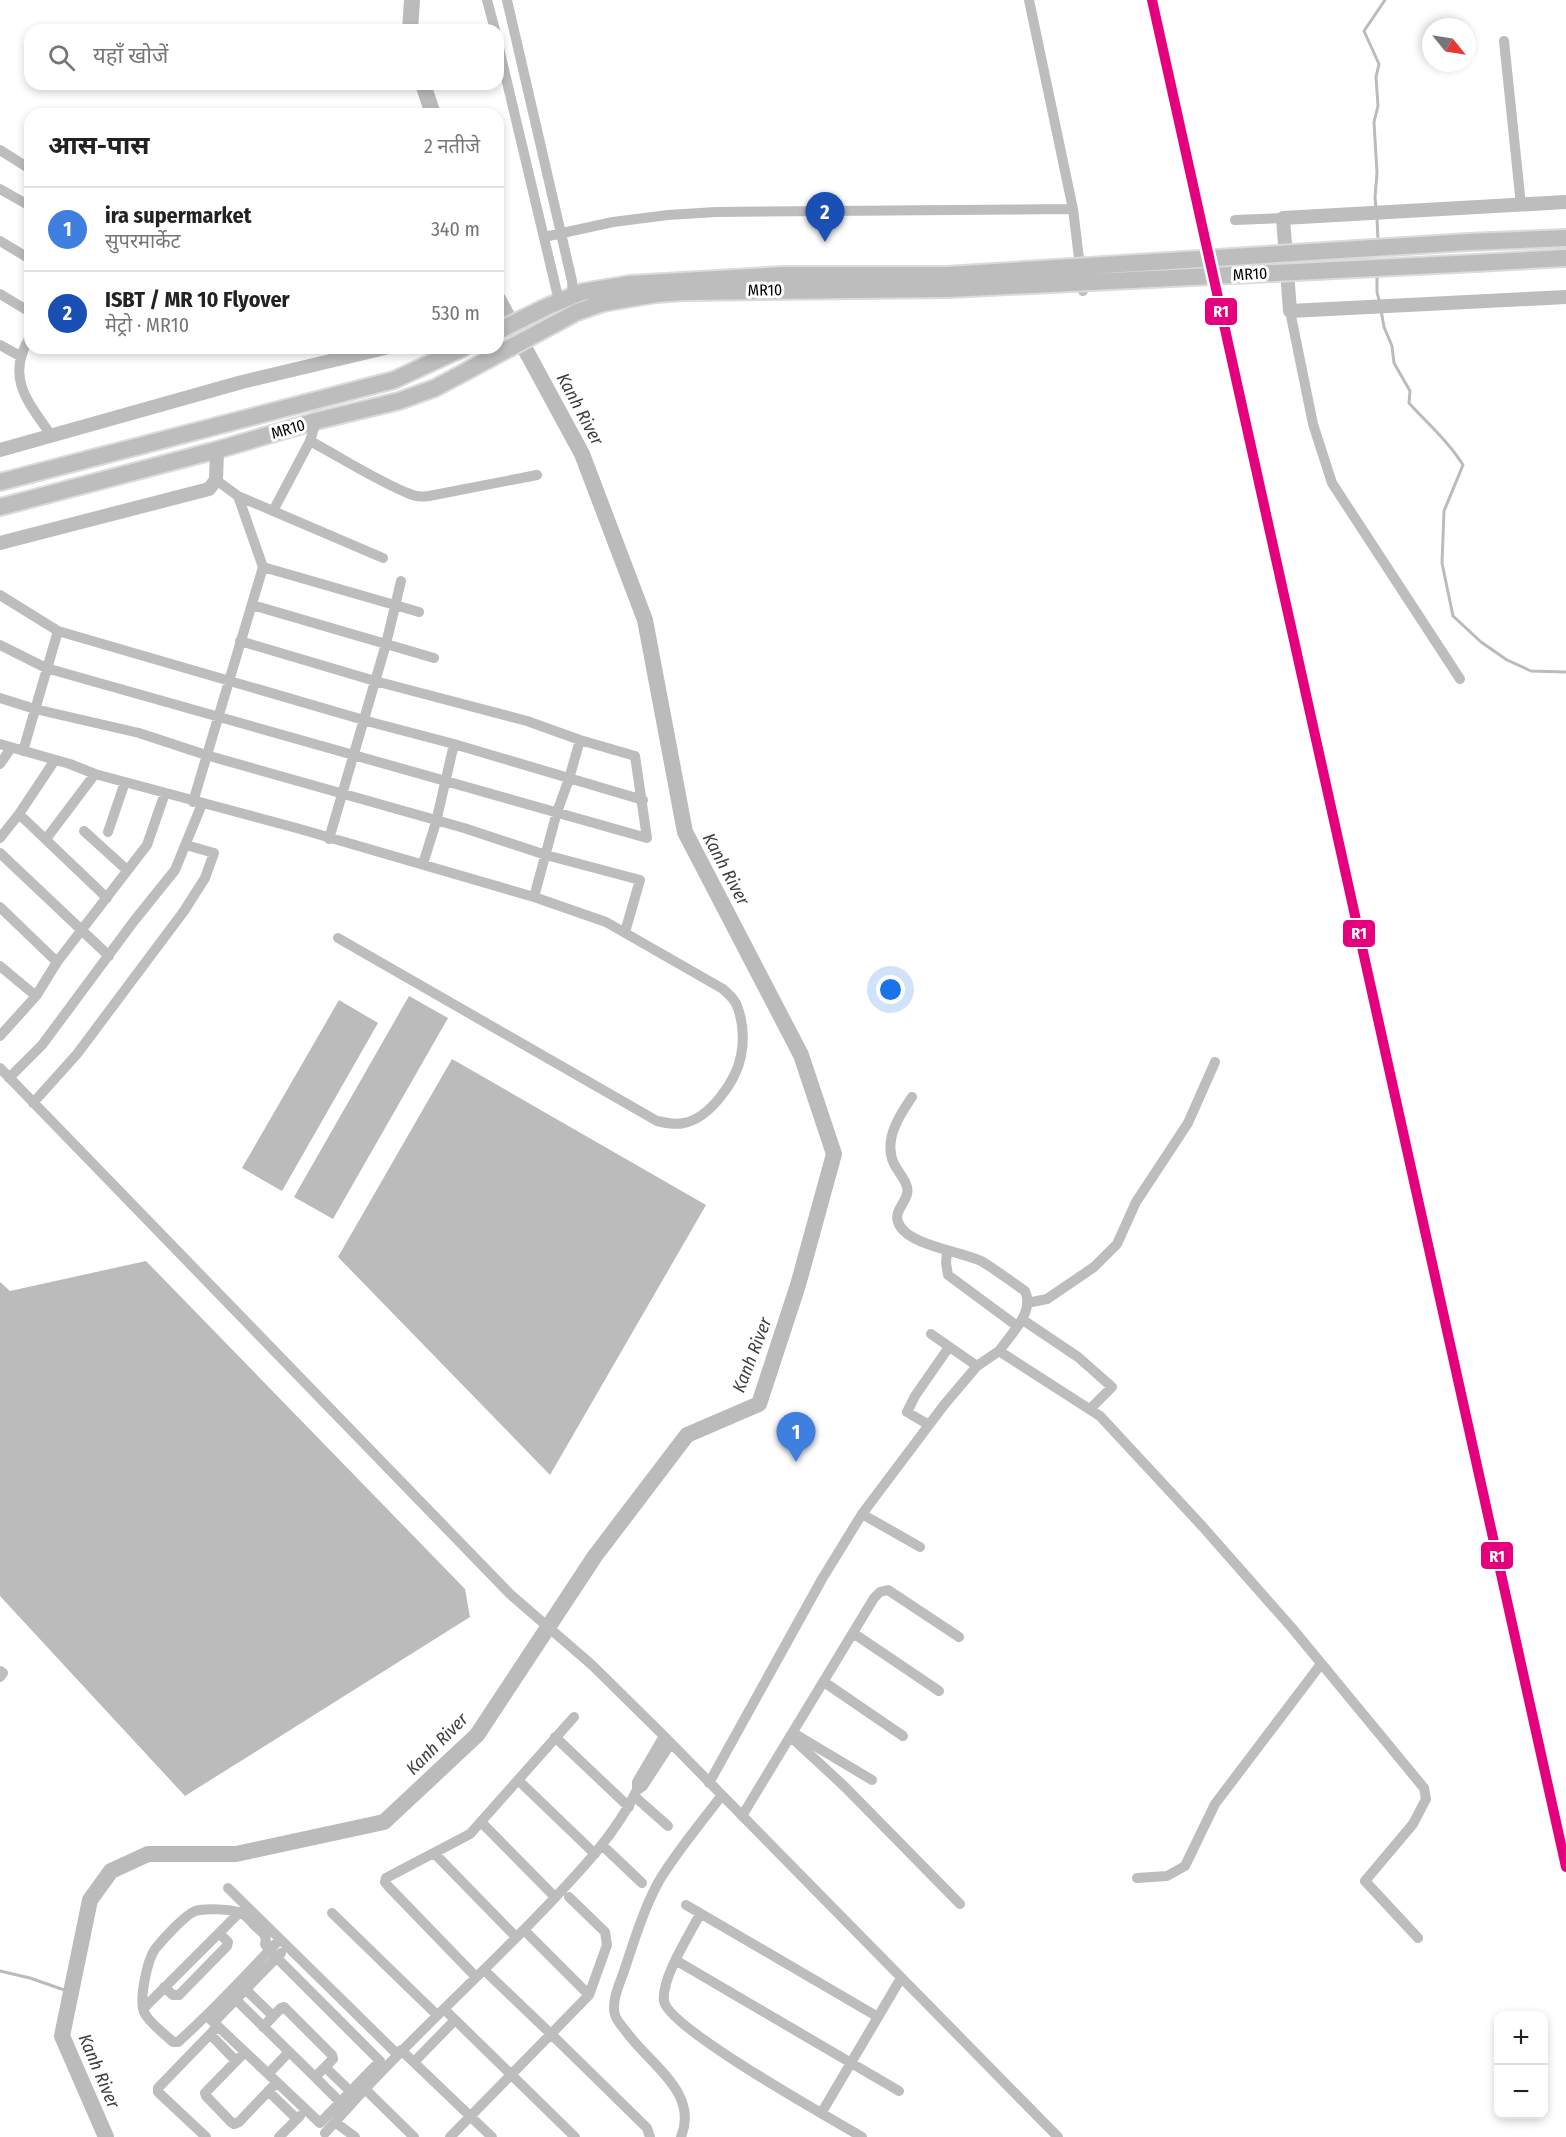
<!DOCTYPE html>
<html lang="hi">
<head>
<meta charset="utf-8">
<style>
  body { margin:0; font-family:"Fira Sans Condensed","Noto Sans Devanagari",sans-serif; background:#f2f2f2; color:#222 }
  .controls { position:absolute; right:18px; bottom:18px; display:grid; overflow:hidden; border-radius:12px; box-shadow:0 3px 9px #0003 }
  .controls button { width:54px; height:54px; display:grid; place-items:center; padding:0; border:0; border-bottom:2px solid #e0e0e0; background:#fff; color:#222; font:30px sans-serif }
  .compass { position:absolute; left:1422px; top:18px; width:54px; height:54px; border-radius:50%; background:#fff; box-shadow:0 3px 9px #0003; rotate:120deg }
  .you { position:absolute; left:891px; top:990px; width:21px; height:21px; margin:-15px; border:4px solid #fff; border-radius:50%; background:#1a73e8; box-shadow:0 0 0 9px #1a73e833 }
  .badge { display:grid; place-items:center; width:39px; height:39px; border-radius:50%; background:#ea580c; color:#fff; font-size:20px; font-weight:700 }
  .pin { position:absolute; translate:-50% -50px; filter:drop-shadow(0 2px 3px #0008) }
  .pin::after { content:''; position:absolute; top:32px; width:21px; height:18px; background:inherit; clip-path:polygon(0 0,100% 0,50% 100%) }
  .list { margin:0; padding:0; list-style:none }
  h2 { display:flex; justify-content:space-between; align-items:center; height:78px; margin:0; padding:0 24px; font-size:26px }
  h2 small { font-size:20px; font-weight:400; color:#767676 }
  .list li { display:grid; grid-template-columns:39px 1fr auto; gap:18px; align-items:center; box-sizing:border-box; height:84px; padding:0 24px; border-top:2px solid #e0e0e0 }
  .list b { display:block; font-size:22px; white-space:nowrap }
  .list p { margin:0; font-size:20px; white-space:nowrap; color:#767676 }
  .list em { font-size:20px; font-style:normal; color:#767676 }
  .icon { flex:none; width:33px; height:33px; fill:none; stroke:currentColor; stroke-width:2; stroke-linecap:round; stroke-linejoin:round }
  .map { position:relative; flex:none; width:1566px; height:2137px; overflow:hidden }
  .search { position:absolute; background:#fff; box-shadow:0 3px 9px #0003; left:24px; top:24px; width:480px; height:66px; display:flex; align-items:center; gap:15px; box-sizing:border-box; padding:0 21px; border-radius:18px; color:#767676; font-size:22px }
  .panel { position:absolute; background:#fff; box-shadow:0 3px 9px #0003; left:24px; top:108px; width:480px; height:246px; border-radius:18px }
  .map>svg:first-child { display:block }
  .water { fill:#bbb }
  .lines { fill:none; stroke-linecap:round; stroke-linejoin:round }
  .stream { stroke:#bbb; stroke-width:3 }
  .river { stroke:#bbb; stroke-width:16 }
  .primary-casing { stroke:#dbdbdb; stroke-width:20 }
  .minor { stroke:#bdbdbd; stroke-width:10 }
  .tertiary { stroke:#bdbdbd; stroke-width:14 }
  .primary { stroke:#bdbdbd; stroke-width:16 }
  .primary-bridge-casing { stroke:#dbdbdb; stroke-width:20; stroke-linecap:butt }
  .primary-bridge { stroke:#bdbdbd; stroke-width:16 }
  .rail-1-casing { stroke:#fff; stroke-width:15 }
  .rail-1 { stroke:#e5007d; stroke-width:10 }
  .labels { text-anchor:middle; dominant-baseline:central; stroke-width:6; stroke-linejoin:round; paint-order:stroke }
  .street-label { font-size:16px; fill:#000; stroke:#fff }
  .water-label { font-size:18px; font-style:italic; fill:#3f3f3f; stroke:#fff }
  .line-badge { stroke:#fff; stroke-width:2 }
  .badge-label { font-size:16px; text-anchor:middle; font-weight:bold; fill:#fff }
</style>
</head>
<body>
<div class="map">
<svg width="1566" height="2137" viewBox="0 0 1566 2137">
  <rect width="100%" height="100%" fill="#fff"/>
  <!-- water -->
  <path class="water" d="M409,996L448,1018L333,1219L294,1197Z
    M339,1000L378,1023L282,1191L242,1168Z
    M452,1059L706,1205L550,1475L338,1257Z
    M146,1261L465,1589L470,1617L185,1796L0,1596V1282L10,1291Z"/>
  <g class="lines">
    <!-- stream -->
    <path class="stream" d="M1376,208L1375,197L1377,173L1374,122L1378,106L1376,77L1379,64L1364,31L1385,0
      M1377,218L1378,241
      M1377,274V292L1380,304
      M1381,310L1384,327L1392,346L1394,363L1410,391L1409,403C1427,423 1449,442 1463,465L1444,511L1442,563L1453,616L1481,642L1507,660L1531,671L1566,672
      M0,1971L30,1978L70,1992"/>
    <!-- river -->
    <path class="river" d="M410,30L412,0
      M423,84L433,114
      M106,2137L62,2036L90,1900L111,1871L148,1854H236L384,1822L477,1735L595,1556L687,1435L759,1404L798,1285L834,1154L801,1055L685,832L645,620L582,454L498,299"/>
    <defs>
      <path id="primary" d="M1468,242L1566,238
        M1476,263L1566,258
        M498,331L544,308L582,292L630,284L785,275H947
        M0,482L394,380L463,348
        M0,507L217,450L316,421L399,401L435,388L577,312L603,303L656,294L684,292L949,289"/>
    </defs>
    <!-- primary casing -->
    <use href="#primary" class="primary-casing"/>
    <!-- minor -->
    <path class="minor" d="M487,0L495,30
      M507,0L572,281L573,296
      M1029,0L1073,209L1083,291
      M1504,41L1521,205
      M498,44L559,301
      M0,150L30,169
      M0,189L30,206
      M1235,220L1283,218
      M544,237L613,222L668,215L716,212L1073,209
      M0,241L30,259
      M0,294L30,312
      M1290,311L1313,424L1332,483L1460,679
      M30,337C5,377 28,402 51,435
      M0,345L20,356
      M310,441C342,458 377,481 410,494C416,497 422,497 429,496L537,475
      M238,496L383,558
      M273,511L310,441L316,421
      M263,567L419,612
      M0,595L58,631
      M252,605L434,658
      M0,645L46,668L647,838L635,756L580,740L527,721L375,681L240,641
      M0,698L35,709L139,733L206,755L464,828L546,855L640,880L625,932
      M0,744L70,764L95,774L300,829L534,897L606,922L723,989C728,994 735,999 737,1006C743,1021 744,1040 741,1056C736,1081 710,1118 684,1123C675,1125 666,1123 657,1121L338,938
      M23,751L58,631L374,723L454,744L643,800
      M0,764L11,748
      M193,802L263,567L238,496L216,480
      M19,814L107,898
      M84,831L127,870
      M108,832L125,782
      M0,838L19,814L55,760
      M46,839L95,774
      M329,839L386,644L401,581
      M0,853L109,956
      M423,864L436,822L454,744
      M534,897L557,812L569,779L580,740
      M0,907L57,962
      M0,966L36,996
      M0,1036L36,996L57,962L147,845L165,793
      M0,1068L510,1594L592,1665L662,1734L1058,2137
      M9,1078L42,1045L134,921L175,870L202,804
      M912,1097C899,1116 883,1140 894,1164C898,1171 903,1177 906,1184C913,1199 893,1208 898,1222C906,1246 963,1251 983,1262C997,1271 1011,1281 1025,1291C1035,1312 1011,1334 999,1351
      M33,1103L77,1054L184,911L205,878L214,853L186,845
      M947,1251L946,1263L948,1275L1017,1326
      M1027,1303L1047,1299L1094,1267L1117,1244L1136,1202L1188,1123L1215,1062
      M1023,1320L1078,1357L1112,1387L1090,1409
      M931,1334L977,1366
      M929,1425L907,1412L915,1396L949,1347
      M862,1514L920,1547
      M853,1633L939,1691
      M0,1671L3,1673L0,1677
      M824,1682L903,1736
      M795,1734L872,1780
      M664,1736L637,1782V1790L643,1786L671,1743
      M790,1736L845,1787L960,1904
      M555,1737L629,1807
      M518,1780L595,1854
      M709,1783L822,1579L862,1514L944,1405L977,1366L999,1351L1100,1416L1202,1526L1292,1628L1424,1788L1426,1799L1413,1824L1365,1881L1418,1938
      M634,1796L668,1826
      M742,1816L874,1598L880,1592L888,1590L959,1637
      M481,1822L555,1897
      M603,1846L642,1883
      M434,1853L516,1937
      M1137,1878L1167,1876L1185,1866L1215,1804L1321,1664
      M228,1888L397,2054
      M569,1897L605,1932L607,1945L589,1995L551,2034L647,2128L650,2137
      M686,1905L878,2017
      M332,1913L437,2015
      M700,1914C690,1934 661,1978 664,2001C668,2028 830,2118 862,2137
      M524,1930L589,1995
      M677,1961L899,2091
      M476,1977L388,1886L385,1882L386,1878L470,1834L574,1717
      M164,1987L173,1995H179L227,1946L228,1942L219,1933
      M243,1987L273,2016
      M229,1993L315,2077L325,2067
      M143,2009L240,1912
      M444,2009L575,2137
      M207,2016L320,2123L380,2061L269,1950L265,1944C268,1935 261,1931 255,1926C251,1921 247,1916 241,1913C232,1909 205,1908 195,1911C184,1916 163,1939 155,1949C147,1961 139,1999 144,2012C149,2023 165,2034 173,2042H178C214,2010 247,1974 280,1939
      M214,2022L281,1953
      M263,2027L281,2008L284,2007L332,2055L333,2059L325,2067L351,2092
      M210,2034L236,2061
      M401,2050L492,2137
      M245,2052L205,2093L206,2096L231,2122L234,2124L239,2122L277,2082
      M414,2062L455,2020
      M268,2074L289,2052
      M315,2077L341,2103
      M268,2091L297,2119
      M822,2112L901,1978
      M335,2122L355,2137
      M325,2133L365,2089
      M206,2137L158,2092V2088L218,2026
      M279,2137L300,2116
      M414,2137L365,2089C424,2026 488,1968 548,1905C582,1869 615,1835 637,1790
      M450,2137L551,2034L484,1970
      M681,2137C699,2093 651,2065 628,2034C624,2028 617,2022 615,2015C611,2001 620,1983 624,1971C634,1941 644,1908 659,1881C677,1851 701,1823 722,1795"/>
    <!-- tertiary -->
    <path class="tertiary" d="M1566,202L1283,218L1290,311L1566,297
      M0,450L242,382L385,348
      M0,543L209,489L216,480L217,450"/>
    <!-- primary -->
    <use href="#primary" class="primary"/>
    <defs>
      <path id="primary-bridge" d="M947,275L1468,242
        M949,289L1476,263"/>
    </defs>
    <!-- primary-bridge casing -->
    <use href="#primary-bridge" class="primary-bridge-casing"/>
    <!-- primary-bridge -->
    <use href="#primary-bridge" class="primary-bridge"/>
    <defs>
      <path id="rail-1" d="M1152,0L1566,1867"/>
    </defs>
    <!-- rail-1 casing -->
    <use href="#rail-1" class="rail-1-casing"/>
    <!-- rail-1 -->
    <use href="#rail-1" class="rail-1"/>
  </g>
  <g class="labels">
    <!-- street labels -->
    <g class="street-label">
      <text transform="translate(1250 274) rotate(-3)">MR10</text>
      <text transform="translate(765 290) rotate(-1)">MR10</text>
      <text transform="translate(288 429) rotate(-16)">MR10</text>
    </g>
    <!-- water labels -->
    <g class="water-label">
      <text transform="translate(580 409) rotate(62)">Kanh River</text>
      <text transform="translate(726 869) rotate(62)">Kanh River</text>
      <text transform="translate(752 1355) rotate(-69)">Kanh River</text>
      <text transform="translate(437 1744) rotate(-45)">Kanh River</text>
      <text transform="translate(99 2071) rotate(67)">Kanh River</text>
    </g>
  </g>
  <g class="line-badge">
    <rect x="1204" y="297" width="34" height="29" rx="6" fill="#e5007d"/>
    <rect x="1342" y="919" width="34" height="29" rx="6" fill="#e5007d"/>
    <rect x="1480" y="1541" width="34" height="29" rx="6" fill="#e5007d"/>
  </g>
  <g class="badge-label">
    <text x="1221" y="317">R1</text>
    <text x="1359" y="939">R1</text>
    <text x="1497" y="1562">R1</text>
  </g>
</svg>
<div class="controls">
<button>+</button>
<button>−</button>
</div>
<svg class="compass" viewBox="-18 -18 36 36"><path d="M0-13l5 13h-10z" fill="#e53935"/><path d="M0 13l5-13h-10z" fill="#767676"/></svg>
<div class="you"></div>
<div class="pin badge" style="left:796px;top:1462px;background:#3f7fe0">1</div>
<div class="pin badge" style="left:825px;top:242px;background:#1a4fb4">2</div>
<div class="search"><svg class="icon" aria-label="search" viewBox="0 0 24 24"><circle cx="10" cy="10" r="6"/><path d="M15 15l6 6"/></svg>यहाँ खोजें</div>
<section class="panel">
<h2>आस-पास<small>2 नतीजे</small></h2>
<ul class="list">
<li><span class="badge" style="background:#3f7fe0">1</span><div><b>ira supermarket</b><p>सुपरमार्केट</p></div><em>340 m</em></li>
<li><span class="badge" style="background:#1a4fb4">2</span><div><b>ISBT / MR 10 Flyover</b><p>मेट्रो · MR10</p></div><em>530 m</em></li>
</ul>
</section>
</div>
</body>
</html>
